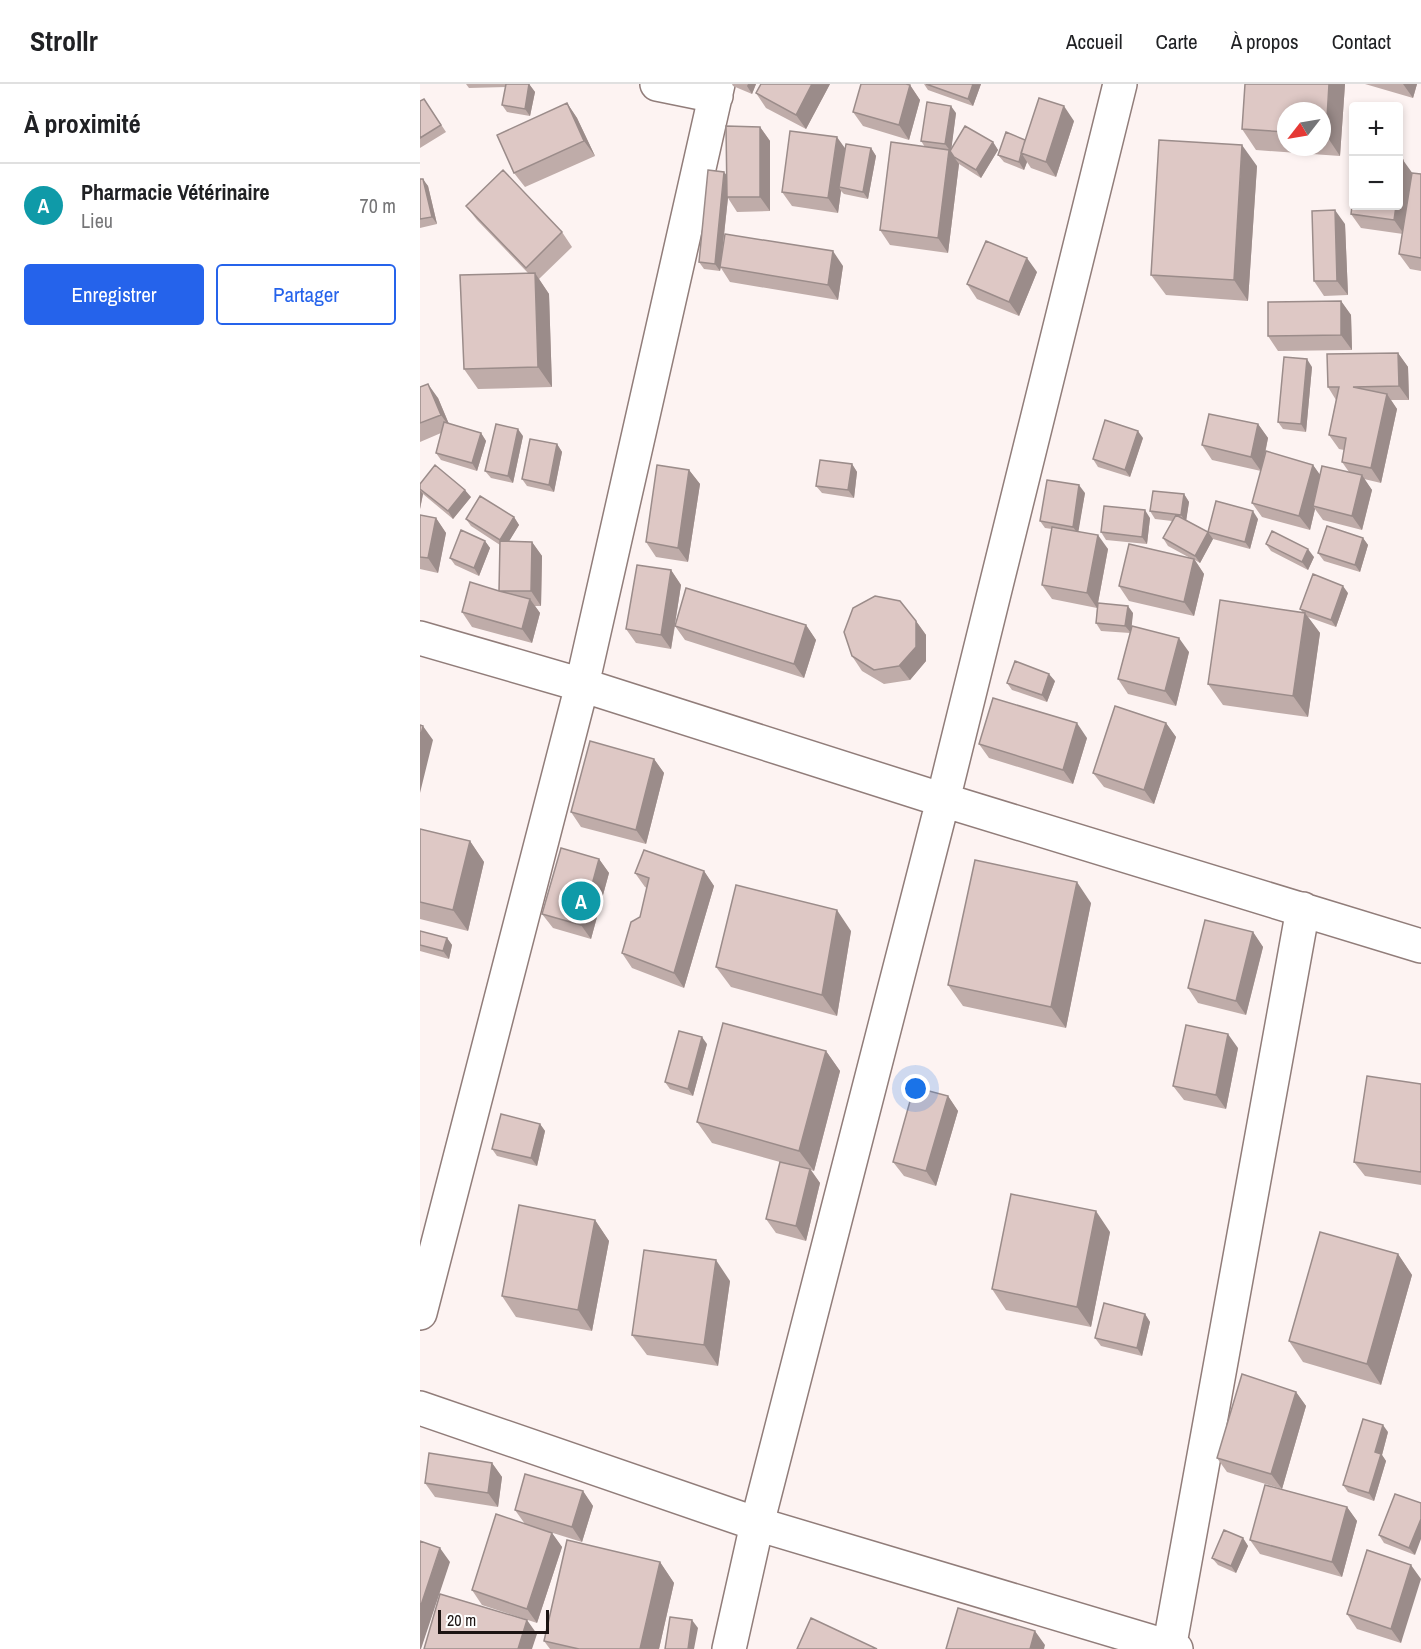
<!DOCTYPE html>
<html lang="fr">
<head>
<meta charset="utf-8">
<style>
  body { margin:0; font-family:"Archivo Narrow",sans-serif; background:#f2f2f2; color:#202124 }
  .controls { position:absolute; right:18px; top:18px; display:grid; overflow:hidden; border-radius:6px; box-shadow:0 3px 9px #0003 }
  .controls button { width:54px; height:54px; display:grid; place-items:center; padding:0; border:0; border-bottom:2px solid #e0e0e0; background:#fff; color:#202124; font:30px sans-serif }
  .compass { position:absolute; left:857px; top:18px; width:54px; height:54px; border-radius:50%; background:#fff; box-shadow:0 3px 9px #0003; rotate:239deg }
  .scale { position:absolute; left:18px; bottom:15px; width:111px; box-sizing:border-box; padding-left:6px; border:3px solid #1c1413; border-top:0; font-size:16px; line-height:21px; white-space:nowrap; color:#1c1413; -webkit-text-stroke:4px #fff; paint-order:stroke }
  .you { position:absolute; left:496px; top:1005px; width:21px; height:21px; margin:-15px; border:4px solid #fff; border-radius:50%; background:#1a73e8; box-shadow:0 0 0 9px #1a73e833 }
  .badge { display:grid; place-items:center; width:39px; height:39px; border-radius:50%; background:#2563eb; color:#fff; font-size:20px; font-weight:700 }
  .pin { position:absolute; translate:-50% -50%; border:3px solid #fff; box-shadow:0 2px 6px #0006 }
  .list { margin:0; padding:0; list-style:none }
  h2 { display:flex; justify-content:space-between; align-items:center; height:78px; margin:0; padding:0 24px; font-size:26px }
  h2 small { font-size:20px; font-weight:400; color:#757577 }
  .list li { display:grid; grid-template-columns:39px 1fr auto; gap:18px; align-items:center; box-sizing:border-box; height:84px; padding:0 24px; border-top:2px solid #e0e0e0 }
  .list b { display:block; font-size:22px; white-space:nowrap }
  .list p { margin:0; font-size:20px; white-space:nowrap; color:#757577 }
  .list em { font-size:20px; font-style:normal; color:#757577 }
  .actions { display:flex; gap:12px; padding:18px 24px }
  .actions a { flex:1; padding:14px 0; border:2px solid #2563eb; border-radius:6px; text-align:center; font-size:21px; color:#2563eb }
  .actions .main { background:#2563eb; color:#fff }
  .map { position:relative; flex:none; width:1001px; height:1565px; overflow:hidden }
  header { display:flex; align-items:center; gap:36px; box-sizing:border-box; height:84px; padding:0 30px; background:#fff; border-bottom:2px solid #e0e0e0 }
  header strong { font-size:28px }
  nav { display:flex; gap:33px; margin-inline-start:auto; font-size:21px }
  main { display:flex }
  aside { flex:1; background:#fff }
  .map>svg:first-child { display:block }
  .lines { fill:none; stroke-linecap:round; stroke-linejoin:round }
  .minor-casing { stroke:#917d7a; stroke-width:36 }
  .minor { stroke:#fff; stroke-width:33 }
  .wall { fill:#bfaca9; fill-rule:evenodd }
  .shaded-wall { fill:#9b8c8a }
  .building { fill:#dec8c5; stroke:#9b8c8a; stroke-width:1.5 }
</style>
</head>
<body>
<header>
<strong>Strollr</strong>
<nav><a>Accueil</a><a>Carte</a><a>À propos</a><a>Contact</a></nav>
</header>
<main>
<aside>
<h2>À proximité<small></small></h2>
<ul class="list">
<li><span class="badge" style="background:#0f9aa8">A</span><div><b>Pharmacie Vétérinaire</b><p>Lieu</p></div><em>70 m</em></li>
</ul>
<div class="actions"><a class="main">Enregistrer</a><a>Partager</a></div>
</aside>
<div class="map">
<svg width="1001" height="1565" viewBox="0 0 1001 1565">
  <rect width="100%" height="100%" fill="#fdf3f2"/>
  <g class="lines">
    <defs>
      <path id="minor" d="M237,0L296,12
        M0,554L162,601L523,716L1001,862
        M0,1229L162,601L298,0
        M0,1324L337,1440L756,1565
        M309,1565L337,1440L523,716L700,0
        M749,1565L883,825"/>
    </defs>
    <!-- minor casing -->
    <use href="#minor" class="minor-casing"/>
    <!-- minor -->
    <use href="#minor" class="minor"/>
  </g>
  <!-- wall -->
  <path class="wall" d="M46,0H109L115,8L110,32L87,28L82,21L86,3L49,4Z
    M312,0H336L332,10L313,2Z
    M410,0L386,45L346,24L336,9Z
    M504,0H561L553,22L508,6Z
    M825,0H925L920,72L836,66L822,45ZM866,27H902V63H866Z
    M945,0H997L993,14Z
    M490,1L500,16L489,56L443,42L433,28Z
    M4,15L26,48L0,64V17Z
    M147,19L157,34L175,72L105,103L94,89Z
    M536,29L531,65L573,58L578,66L561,94L539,80L528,169L470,161L460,146L505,63L501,57Z
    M654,37L636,93L611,84L607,78L604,86L584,78L578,71L605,56Z
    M340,43L350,57V127L317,128L308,114L302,170L423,182L418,216L310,198L301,184L300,187L284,185L279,178L307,91Z
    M451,64L456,72L448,115L424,110L421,107L418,129L372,122L362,108L425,65Z
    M837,82L828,217L746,211L731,191Z
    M992,89L1001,90V187L990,185L979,170L983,150L941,144L931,130Z
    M0,95L8,102L17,140L0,144Z
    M46,122L142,148L152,163L119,195L129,210L132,303L58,305L44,285L108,189L57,136Z
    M925,140L928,211L904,212L894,197Z
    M617,188L599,232L557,215L547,200Z
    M921,217L931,231L932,266L858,267L848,252Z
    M978,269L988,283L989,316H971L977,325L961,399L944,395L952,406L942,446L903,436L895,425L890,446L842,433L832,419L841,387L792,376L782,361L838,340L848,354L844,376L893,381L900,391L929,388L922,378L924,366L919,365L909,351L916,316L908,303Z
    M892,283L886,348L863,345L858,338Z
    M0,303L18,314L29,340L61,349L66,357L57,387L21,376L16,369L21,349L0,358Z
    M103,352L93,399L71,394L65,387Z
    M723,354L710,393L678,383L673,375Z
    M137,360L142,368L134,408L107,402L102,395Z
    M432,380L437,388L434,414L402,409L396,402Z
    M269,386L280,400L268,478L236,473L226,458Z
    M0,400L51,413L33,435L3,410L0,425Z
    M665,409L658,447L688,465L678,519L713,529L711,543L769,568L756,622L708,610L698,595L710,549L681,547L676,539L677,524L632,515L622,501L632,445L625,444L620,437Z
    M764,410L769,418L766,436L788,448L838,435L830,465L793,455L780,479L775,476L784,490L774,532L709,517L699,502L772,475L748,462L743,454L752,437L735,435L730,427Z
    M0,431L16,434L26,449L18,489L0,485Z
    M94,433L99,441L89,457L112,458L122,472L121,522H115L120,529L112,559L52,543L42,528L79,507L80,461L51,442L46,435Z
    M730,434L727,460L686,456L681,448Z
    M943,454L948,461L940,488L904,477L898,469Z
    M65,457L70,464L59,492L35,481L30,474Z
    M846,460L894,473L888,486L851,467Z
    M251,486L261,501L255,540L386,541L396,556L384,594L265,556L255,542L251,565L216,559L206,545Z
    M928,509L916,543L888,533L900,549L888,633L803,621L788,600L883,529L880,525Z
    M496,537L506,551V577L490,596L464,600L442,587L432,572Z
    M635,597L627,618L592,606L587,599Z
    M746,639L756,653L734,720L684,703L673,689Z
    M667,654L653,700L569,674L559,660Z
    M234,675L244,689L226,760L161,743L151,728Z
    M0,745L50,757L64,778L48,847L0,835Z
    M179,775L189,789L171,855L133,844L122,830Z
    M284,787L294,802L264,904L212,884L202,869L220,833L227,804L225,803L215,789Z
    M671,819L646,944L543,922L528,901Z
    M0,847L27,854L32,861L29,875L0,867Z
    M431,847L417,932L311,903L296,883Z
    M833,848L843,863L826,931L778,919L768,904Z
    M287,960L273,1012L250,1005L245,998Z
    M818,964L806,1025L764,1016L753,1002Z
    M406,967L420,987L394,1087L391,1086L400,1099L386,1157L356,1149L346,1135L360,1078L292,1059L277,1038Z
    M1001,1000V1101L945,1092L934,1078Z
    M528,1012L538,1027L516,1102L484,1092L473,1078Z
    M120,1040L125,1047L117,1082L77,1072L72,1065Z
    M175,1136L189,1157L172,1247L96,1233L82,1212Z
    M690,1148L671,1243L586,1226L572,1205Z
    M978,1170L992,1191L961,1301L883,1278L869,1257Z
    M310,1197L298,1282L227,1271L212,1251Z
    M725,1230L730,1238L722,1272L681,1262L675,1254Z
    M876,1308L886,1322L862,1405L807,1388L797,1374Z
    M968,1348L962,1371L966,1377L954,1417L928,1408L923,1401Z
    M72,1379L82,1393L78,1423L15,1413L5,1399Z
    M163,1407L173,1422L162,1458L120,1445L132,1449L142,1463L117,1539L62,1521L52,1506L105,1440L95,1426Z
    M975,1410L995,1471L964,1459L959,1451Z
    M927,1423L937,1437L922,1493L840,1470L830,1456Z
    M823,1454L828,1462L816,1489L798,1481L792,1474Z
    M240,1478L254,1499L239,1565H130L124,1557Z
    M991,1481L981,1559L937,1545L927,1530Z"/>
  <!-- shaded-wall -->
  <path class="shaded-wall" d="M109,0L115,8L110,32L105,25Z
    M328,0H336L332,10L327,2Z
    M392,0H410L386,45L376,31Z
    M553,0H561L553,22L548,15Z
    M909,0H925L920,72L906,51Z
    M983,0H997L993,14Z
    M490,1L500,16L489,56L479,41Z
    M147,19L157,34L175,72L164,57Z
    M531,22L536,29L531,68L525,60Z
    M644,22L654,37L636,93L626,78Z
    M340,43L350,57V127L340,113Z
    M417,53L427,67L419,103L421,107L418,129L408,114Z
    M573,58L578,66L561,94L556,86Z
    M822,61L837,82L828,217L814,196Z
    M451,64L456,72L448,115L443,108Z
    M529,66L539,80L528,169L518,154Z
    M602,70L607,78L604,86L599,78Z
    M983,76L993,90L984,150L974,136L976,122H978V107Z
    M304,88L310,95L300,187L295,180Z
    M3,95L8,102L17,140L12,133Z
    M915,126L925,140L928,211L917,197Z
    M413,167L423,182L418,216L408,201Z
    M607,174L617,188L599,232L589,218Z
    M115,189L129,210L132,303L118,283Z
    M921,217L931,231L932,266L921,251Z
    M978,269L988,283L989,316L979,302Z
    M887,275L892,283L886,348L881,340Z
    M8,300L18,314L31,345L21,331Z
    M967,310L977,325L961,399L951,384Z
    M838,340L848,354L841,387L831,373Z
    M98,345L103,352L93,399L88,392Z
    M718,347L723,354L710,393L705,386Z
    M61,349L66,357L57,387L52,379Z
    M137,360L142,368L134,408L129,401Z
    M432,380L437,388L434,414L428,406Z
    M893,381L903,395L893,422L895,425L890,446L879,432Z
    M269,386L280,400L268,478L258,464Z
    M942,391L952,406L942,446L932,432Z
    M659,401L665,409L658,450L653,443Z
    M0,406L3,410L0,425Z
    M45,406L51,413L33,435L28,427Z
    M764,410L769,418L766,438L761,431Z
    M725,426L730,434L727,460L722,453Z
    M833,427L838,435L830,465L825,458Z
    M94,433L99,441L85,464L80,456Z
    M16,434L26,449L18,489L8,474Z
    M788,448L793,455L780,479L775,472Z
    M678,451L688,465L677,524L667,509Z
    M943,454L948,461L940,488L935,481Z
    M65,457L70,464L59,492L54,484Z
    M112,458L122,472L121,522L111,507Z
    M888,465L894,473L888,486L882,478Z
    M774,475L784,490L774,532L764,518Z
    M251,486L261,501L251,565L241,551Z
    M923,502L928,509L916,543L911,536Z
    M110,515L120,529L112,559L102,545Z
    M708,522L713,529L711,549L705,542Z
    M885,529L900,549L888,633L873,612Z
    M496,537L506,551V577L490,596L479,582Z
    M386,541L396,556L384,594L374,580Z
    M759,554L769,568L756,622L745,607Z
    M629,590L635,597L627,618L622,611Z
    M657,639L667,654L653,700L643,686Z
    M746,639L756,653L734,720L724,706Z
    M3,642L13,656L0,709V655Z
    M234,675L244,689L226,760L216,746Z
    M50,757L64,778L48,847L33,826Z
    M179,775L189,789L171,855L161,841Z
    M284,787L294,802L264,904L254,889Z
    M657,798L671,819L646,944L631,923Z
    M417,826L431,847L417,932L402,911Z
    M833,848L843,863L826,931L816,917Z
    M27,854L32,861L29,875L23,867Z
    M808,950L818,964L806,1025L796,1011Z
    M282,953L287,960L273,1012L268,1005Z
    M406,967L420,987L394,1087L379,1067Z
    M528,1012L538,1027L516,1102L506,1087Z
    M120,1040L125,1047L117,1082L111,1074Z
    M390,1085L400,1099L386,1157L376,1142Z
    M676,1127L690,1148L671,1243L657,1223Z
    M175,1136L189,1157L172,1247L158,1226Z
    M978,1170L992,1191L961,1301L947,1280Z
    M296,1176L310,1197L298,1282L284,1261Z
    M725,1230L730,1238L722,1272L717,1264Z
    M876,1308L886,1322L862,1405L851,1390Z
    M963,1341L968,1348L962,1371L966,1377L954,1417L949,1409L955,1368Z
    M72,1379L82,1393L78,1423L68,1409Z
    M163,1407L173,1422L162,1458L152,1443Z
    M927,1423L937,1437L922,1493L912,1478Z
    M1001,1435V1455L995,1471L989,1464Z
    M132,1449L142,1463L117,1539L107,1525Z
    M823,1454L828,1462L816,1489L811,1482Z
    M20,1464L30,1478L1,1565H0V1524Z
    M240,1478L254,1499L239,1565H220Z
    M991,1481L1001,1495L981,1559L971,1545Z
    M107,1536L117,1550L112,1565H98Z
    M272,1536L278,1544L274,1565H268Z
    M615,1547L625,1561L624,1565H610Z"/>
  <!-- building -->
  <path class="building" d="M86,0H109L105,25L82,21Z
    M341,0H392L376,31L336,9Z
    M441,0H486L490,1L479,41L433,28Z
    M506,0H553L548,15Z
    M825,0H909L906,51H902V27H866V48L822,45Z
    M619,14L644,22L626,78L601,69Z
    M4,15L21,41L0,54V17Z
    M507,18L531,22L525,60L501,57Z
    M147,19L164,57L94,89L77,51Z
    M306,42L340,43V113H307Z
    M545,42L573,58L556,86L534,73L530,67Z
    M370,47L417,53L408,114L362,108Z
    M586,48L605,56L599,78L578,71Z
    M739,56L822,61L814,196L731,191Z
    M471,58L529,66L518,154L460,146Z
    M426,60L451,64L443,108L419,103Z
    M978,75L983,76L978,107Z
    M83,86L142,148L106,184L46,122Z
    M288,86L304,88L295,180L279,178Z
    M992,89L1001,90V174L979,170Z
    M0,95H3L12,133L0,135Z
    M933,114V122H976L974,136L931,130Z
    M915,126L917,197H894L892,127Z
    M305,150L413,167L408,201L300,183Z
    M566,157L607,174L589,218L547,200Z
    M115,189L118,283L44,285L40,191Z
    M921,217V251L848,252V218Z
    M978,269L979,302L933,303L967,310L951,384L922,378L926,354L909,351L919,303H908L907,270Z
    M864,273L887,275L881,340L858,338Z
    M8,300L21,331L0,339V303Z
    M789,330L838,340L831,373L782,361Z
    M685,336L718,347L705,386L673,375Z
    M24,338L61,349L52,379L16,369Z
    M76,340L98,345L88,392L65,387Z
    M110,355L137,360L129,401L102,395Z
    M846,367L893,381L879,432L832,419Z
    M400,376L432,380L428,406L396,402Z
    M15,381L45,406L28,427L0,405V400Z
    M237,381L269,386L258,464L226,458Z
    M902,382L942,391L932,432L893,422Z
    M627,396L659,401L653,443L620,437Z
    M733,407L764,410L761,431L730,427Z
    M60,412L94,433L80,456L46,435Z
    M796,417L833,427L825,458L788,448Z
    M684,422L725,426L722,453L681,448Z
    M0,431L16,434L8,474L0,473Z
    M756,431L788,448L775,472L743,454Z
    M907,442L943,454L935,481L898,469Z
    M632,443L678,451L667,509L622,501Z
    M41,446L65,457L54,484L30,474Z
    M852,447L888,465L882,478L846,460Z
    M80,457L112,458L111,507H79L110,515L102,545L42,528L50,498L79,507Z
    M709,460L774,475L764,518L699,502Z
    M217,481L251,486L241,551L206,545Z
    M893,490L923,502L911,536L880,525Z
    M266,504L386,541L374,580L255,542Z
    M455,512L480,517L496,537V563L479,582L454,586L432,572L424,548L433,524Z
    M800,516L885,529L873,612L788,600Z
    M678,519L708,522L705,542L676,539Z
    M712,542L759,554L745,607L698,595Z
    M595,577L629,590L622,611L587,599Z
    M573,614L657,639L643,686L559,660Z
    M695,622L746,639L724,706L673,689Z
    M0,641L3,642L0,655Z
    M170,657L234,675L216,746L151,728Z
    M0,745L50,757L33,826L0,818Z
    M141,764L179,775L161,841L122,830Z
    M224,766L284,787L254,889L202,869L211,838L220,833L229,794L215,789Z
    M555,776L657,798L631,923L528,901Z
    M316,801L417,826L402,911L296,883Z
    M785,836L833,848L816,917L768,904Z
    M0,847L27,854L23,867L0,861Z
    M303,939L406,967L379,1067L277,1038Z
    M766,941L808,950L796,1011L753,1002Z
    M259,947L282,953L268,1005L245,998Z
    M947,992L1001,1000V1088L934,1078Z
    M494,1003L528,1012L506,1087L473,1078Z
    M81,1030L120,1040L111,1074L72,1065Z
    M360,1078L390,1085L376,1142L346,1135Z
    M591,1110L676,1127L657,1223L572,1205Z
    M99,1121L175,1136L158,1226L82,1212Z
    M900,1148L978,1170L947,1280L869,1257Z
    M224,1166L296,1176L284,1261L212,1251Z
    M684,1219L725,1230L717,1264L675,1254Z
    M822,1290L876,1308L851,1390L797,1374Z
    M943,1335L963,1341L955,1368L961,1370L949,1409L923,1401Z
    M9,1369L72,1379L68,1409L5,1399Z
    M105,1390L163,1407L152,1443L95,1426Z
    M845,1401L927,1423L912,1478L830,1456Z
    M975,1410L1001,1419V1435L989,1464L959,1451Z
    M76,1430L132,1449L107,1525L52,1506Z
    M804,1446L823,1454L811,1482L792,1474Z
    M147,1456L240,1478L220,1565H159L124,1557Z
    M0,1457L20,1464L0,1524Z
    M947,1466L991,1481L971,1545L927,1530Z
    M20,1510L107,1536L98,1565H4Z
    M538,1524L615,1547L610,1565H526Z
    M250,1533L272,1536L268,1565H245Z
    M391,1534L457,1565H377Z"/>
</svg>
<div class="controls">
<button>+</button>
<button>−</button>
</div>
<svg class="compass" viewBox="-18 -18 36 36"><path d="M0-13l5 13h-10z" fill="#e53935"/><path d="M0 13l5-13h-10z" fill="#757577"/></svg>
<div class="scale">20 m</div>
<div class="you"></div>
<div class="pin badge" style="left:161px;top:817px;background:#0f9aa8">A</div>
</div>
</main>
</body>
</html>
